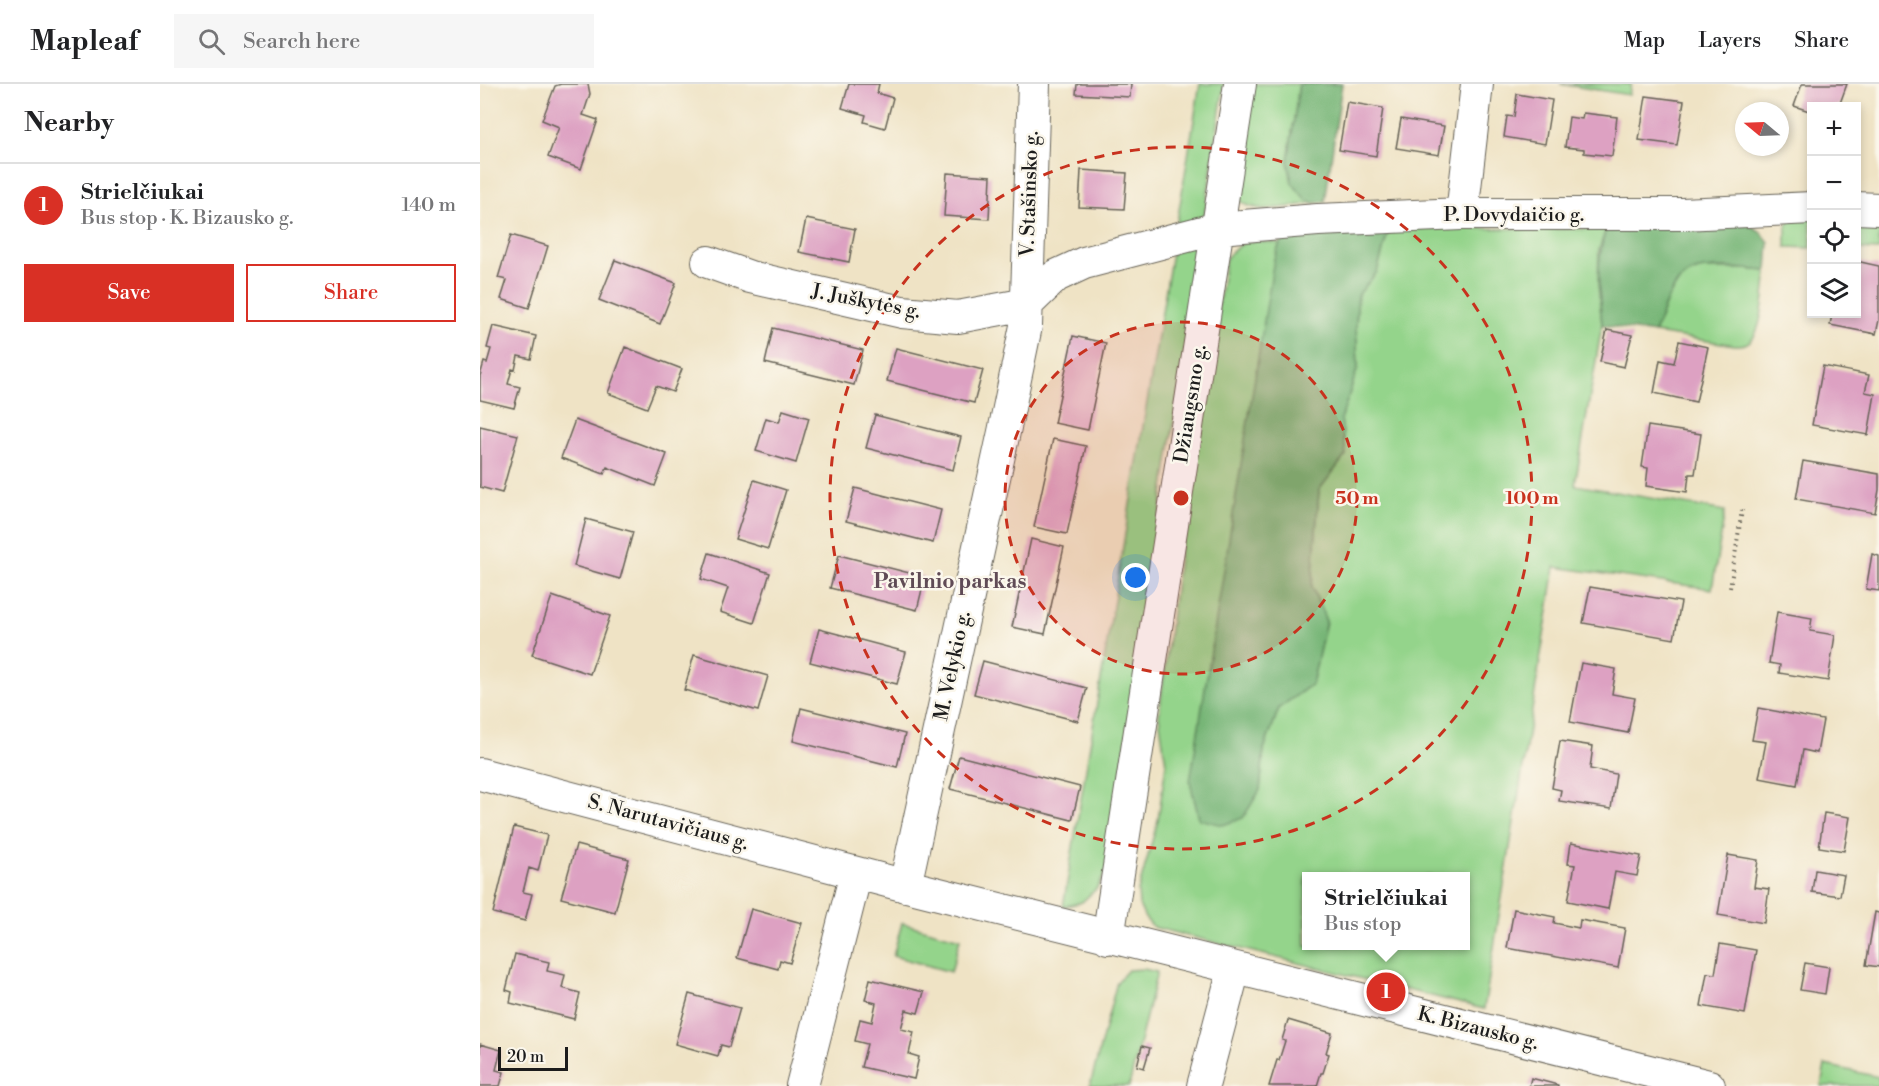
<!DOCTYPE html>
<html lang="en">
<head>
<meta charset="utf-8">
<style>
  body { margin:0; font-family:"Libre Bodoni",serif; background:#f6f6f6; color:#202124 }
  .controls { position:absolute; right:18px; top:18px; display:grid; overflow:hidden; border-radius:0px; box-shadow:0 3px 9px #0003 }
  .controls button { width:54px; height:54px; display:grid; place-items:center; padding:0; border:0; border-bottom:2px solid #e0e0e0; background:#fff; color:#202124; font:30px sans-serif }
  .compass { position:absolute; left:1255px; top:18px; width:54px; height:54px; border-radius:50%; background:#fff; box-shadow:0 3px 9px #0003; rotate:289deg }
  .scale { position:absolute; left:18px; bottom:15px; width:70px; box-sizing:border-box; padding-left:6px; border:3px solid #1c1c1c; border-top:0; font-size:16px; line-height:21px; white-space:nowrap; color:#1c1c1c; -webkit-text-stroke:4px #fbf7ec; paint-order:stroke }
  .you { position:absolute; left:656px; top:494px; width:21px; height:21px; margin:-15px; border:4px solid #fff; border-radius:50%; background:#1a73e8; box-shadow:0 0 0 9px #1a73e833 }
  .badge { display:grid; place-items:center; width:39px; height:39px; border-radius:50%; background:#d93025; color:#fff; font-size:20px; font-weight:700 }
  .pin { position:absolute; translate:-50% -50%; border:3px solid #fff; box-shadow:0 2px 6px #0006 }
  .popup { position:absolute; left:822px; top:788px; width:168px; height:78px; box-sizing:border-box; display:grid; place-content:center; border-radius:0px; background:#fff; filter:drop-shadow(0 2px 4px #0005); font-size:20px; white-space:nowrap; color:#757577 }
  .popup b { font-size:22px; color:#202124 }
  .popup::after { content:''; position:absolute; left:50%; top:100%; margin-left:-12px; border:12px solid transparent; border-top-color:#fff }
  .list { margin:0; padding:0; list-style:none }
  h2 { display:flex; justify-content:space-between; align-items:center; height:78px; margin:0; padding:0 24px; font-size:26px }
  h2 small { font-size:20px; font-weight:400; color:#757577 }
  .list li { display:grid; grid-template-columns:39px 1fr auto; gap:18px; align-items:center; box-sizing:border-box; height:84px; padding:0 24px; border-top:2px solid #e0e0e0 }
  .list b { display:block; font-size:22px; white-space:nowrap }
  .list p { margin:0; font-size:20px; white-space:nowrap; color:#757577 }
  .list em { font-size:20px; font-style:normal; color:#757577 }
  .actions { display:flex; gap:12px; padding:18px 24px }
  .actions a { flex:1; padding:14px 0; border:2px solid #d93025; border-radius:0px; text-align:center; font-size:21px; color:#d93025 }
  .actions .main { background:#d93025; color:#fff }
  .icon { flex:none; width:33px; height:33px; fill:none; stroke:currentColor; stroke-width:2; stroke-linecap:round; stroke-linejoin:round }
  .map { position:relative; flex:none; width:1399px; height:1002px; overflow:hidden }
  header { display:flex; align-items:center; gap:36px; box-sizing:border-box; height:84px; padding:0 30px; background:#fff; border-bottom:2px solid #e0e0e0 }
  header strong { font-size:28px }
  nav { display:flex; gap:33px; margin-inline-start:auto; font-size:21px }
  .search { width:420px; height:54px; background:#f6f6f6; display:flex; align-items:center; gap:15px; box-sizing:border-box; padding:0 21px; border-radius:0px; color:#757577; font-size:22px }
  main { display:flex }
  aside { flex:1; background:#fff }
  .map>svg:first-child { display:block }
  .green { fill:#94d48b; stroke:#587854; stroke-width:1.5; fill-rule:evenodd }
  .forest { fill:#77b677; stroke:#4a694a; stroke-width:1.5 }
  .building { fill:#dda1c2 }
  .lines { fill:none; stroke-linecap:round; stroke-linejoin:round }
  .minor-casing { stroke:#666257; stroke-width:34 }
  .path { stroke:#666257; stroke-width:4; stroke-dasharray:1.5 4.5; stroke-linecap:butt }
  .minor { stroke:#fff; stroke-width:32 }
  .ring { fill:none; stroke:#c8321e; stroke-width:3; stroke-dasharray:10 8 }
  .labels { text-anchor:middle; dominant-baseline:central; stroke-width:5; stroke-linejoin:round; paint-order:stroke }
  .street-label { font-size:20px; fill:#1c1c1c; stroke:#fbf7ec }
  .neighbourhood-label { font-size:21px; font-weight:bold; fill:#604b56; stroke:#fbf7ec }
  .centre { fill:#c8321e; stroke:#fbf7ec; stroke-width:3 }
  .ring-label { font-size:18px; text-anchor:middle; font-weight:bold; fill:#c8321e; stroke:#fbf7ec; stroke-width:5; stroke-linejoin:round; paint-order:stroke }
</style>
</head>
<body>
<header>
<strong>Mapleaf</strong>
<div class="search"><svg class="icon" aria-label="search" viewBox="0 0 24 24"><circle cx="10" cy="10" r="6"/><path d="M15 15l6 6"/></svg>Search here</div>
<nav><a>Map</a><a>Layers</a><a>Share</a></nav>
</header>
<main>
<aside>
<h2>Nearby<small></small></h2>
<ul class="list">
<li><span class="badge">1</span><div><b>Strielčiukai</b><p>Bus stop · K. Bizausko g.</p></div><em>140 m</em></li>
</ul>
<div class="actions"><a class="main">Save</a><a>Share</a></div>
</aside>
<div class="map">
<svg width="1399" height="1002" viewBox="0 0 1399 1002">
  <rect width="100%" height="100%" fill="#fbf7ec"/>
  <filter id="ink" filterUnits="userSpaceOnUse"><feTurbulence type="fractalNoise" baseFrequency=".0167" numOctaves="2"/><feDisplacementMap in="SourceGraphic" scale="12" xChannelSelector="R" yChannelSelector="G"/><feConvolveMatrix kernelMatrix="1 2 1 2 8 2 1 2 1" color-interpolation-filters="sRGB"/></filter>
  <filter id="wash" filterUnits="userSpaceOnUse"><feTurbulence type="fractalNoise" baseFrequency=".008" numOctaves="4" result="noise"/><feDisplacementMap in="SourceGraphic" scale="24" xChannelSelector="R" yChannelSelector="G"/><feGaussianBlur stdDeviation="1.35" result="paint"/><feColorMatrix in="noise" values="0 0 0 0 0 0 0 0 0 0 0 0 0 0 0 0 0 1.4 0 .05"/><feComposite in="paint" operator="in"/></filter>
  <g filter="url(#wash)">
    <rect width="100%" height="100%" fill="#efe3c5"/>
    <!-- green -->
    <path class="green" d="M720,0H744L627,787L617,804L602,818L583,823Z
      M772,0H819L808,78L826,116L833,119C808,122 771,134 755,111Z
      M1080,0H1151L1149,11Z
      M1331,132V164L1306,163V144L1310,136Z
      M1377,132L1399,133V166L1377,165Z
      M909,144L1126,145L1119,166L1118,200L1122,241L1095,401L1245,427L1232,505L1075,483L1004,925L673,843L665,834L659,821L658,807L678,736L686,680L679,632L699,473L746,174C766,152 772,157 800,159L794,175L780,706L784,665L799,624L832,600L846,537L832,503L839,406L866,371L861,335L878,283L876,241L878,211L897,188ZM826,792H986V862H826Z
      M1220,185H1267L1287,187C1284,204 1284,254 1265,260C1262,261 1258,261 1255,261L1174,249L1188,214L1201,194Z
      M422,839L480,855L471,888L413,872Z
      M664,885L677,888L649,1002H610L637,898L648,886Z
      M1345,981L1399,993V1002H1341Z"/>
    <!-- forest -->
    <path class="forest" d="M819,0H862L845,118L833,119L826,116L812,99L808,78Z
      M1268,140L1280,147L1289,158L1287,187C1264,185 1218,178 1201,195C1188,207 1181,233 1174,249L1122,241C1119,206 1115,179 1126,145Z
      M909,144L897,188L878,211L876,241L878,283L861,335L866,371L839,406L832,503L846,537L832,600L799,624L784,665L780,706L763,734L743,741L719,735L710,698L794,175L800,159L812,151Z"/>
    <g id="blocks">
      <!-- building -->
      <path class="building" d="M81,0H108L110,10L103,31L118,36L101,85L68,73L79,43L62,36L75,2Z
        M369,0H399L397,9L413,14L405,44L384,38L386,31L362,24Z
        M597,0H651L650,13L596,10Z
        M1322,0H1367L1359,22H1332V28L1314,22Z
        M1037,10L1072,16L1065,60L1024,53L1027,32L1034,33Z
        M1166,12L1204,17L1197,61L1159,56Z
        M867,18L903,24L896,72L859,66Z
        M1103,29L1137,33L1132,72L1104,69V65L1085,63L1089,33L1102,35Z
        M921,35L964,42L959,71L916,64Z
        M601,86L647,89L644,125L599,123Z
        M467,89L511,92L509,135L464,132Z
        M326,135L375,145L369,178L319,168Z
        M31,151L68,162L49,224L21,215L27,196L18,194Z
        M135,176L196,199L180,240L119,216Z
        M1376,177L1399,182V236L1396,250L1350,241L1352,230H1376Z
        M13,242L56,252L51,275L38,272L35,286L32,285L28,300L40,303L34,324L0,316V292L4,278L7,279L11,265L7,264Z
        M293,244L383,266L374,301L285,279Z
        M1127,246L1152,251L1144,283L1120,278Z
        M593,252L626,259L608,346L574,339Z
        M1199,257L1228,263L1216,318L1174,309L1180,276L1194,279Z
        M145,263L202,285L193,308L176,302L167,324L128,309Z
        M416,264L503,286L494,319L407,297Z
        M1343,282L1389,291L1385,308L1395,310L1388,351L1332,341Z
        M303,326L329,334L316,379L276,367L286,334L299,338Z
        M395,331L481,353L473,386L386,364Z
        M95,336L187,370L175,402L127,383L124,390L81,374Z
        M0,342L38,351L22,409L0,403Z
        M1168,342L1221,350L1215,390H1209L1207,408L1166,402L1168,384L1162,383Z
        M573,355L606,362L587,450L554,443Z
        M1323,377L1399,390V406L1395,429L1316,415Z
        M274,396L306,406L288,465L255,455Z
        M375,404L461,426L453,459L366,437Z
        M106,435L153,448L140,495L94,482Z
        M551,455L584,463L565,550L532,543Z
        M229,469L290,489L274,539L240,528L248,504L221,495Z
        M1392,470L1399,472V507L1386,505Z
        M359,471L445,493L437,526L350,504Z
        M1110,503L1201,518L1194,555L1103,539Z
        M72,512L130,532L110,590L52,571Z
        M1297,528L1332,534L1330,547L1355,551L1348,597L1299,589L1300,581L1289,579Z
        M339,545L426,568L417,600L330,578Z
        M214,571L288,592L278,627L204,606Z
        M503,577L607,604L598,637L494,610Z
        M1101,579L1136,585L1132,610L1155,614L1148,649L1090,638Z
        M321,624L425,650L417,683L313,657Z
        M1278,624L1343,636L1337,669L1323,666L1317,701L1279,694L1286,658L1272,656Z
        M1080,657L1113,662L1110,685L1136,690L1131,725L1079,717L1081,706L1072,704Z
        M479,672L600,703L592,736L470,705Z
        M1344,729L1370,733L1364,767L1339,763Z
        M34,743L67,751L58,787L49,784L43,808L52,810L45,837L13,829Z
        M1091,759L1161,772L1157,792L1135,788L1128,825L1088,817L1095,781L1088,780Z
        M96,761L149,775L135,828L81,814Z
        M1248,771L1278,776L1274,803L1289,805L1284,839L1238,831Z
        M1335,786L1364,791L1360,812L1332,808Z
        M271,825L322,839L310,879L300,876L298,885L257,874Z
        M1034,825L1075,833L1074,839L1099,844L1100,836L1145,844L1138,884L1027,864Z
        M1395,828L1399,829V883L1386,881Z
        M1240,860L1276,866L1265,930L1221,922L1227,889L1235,890Z
        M35,870L69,878L67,887L85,891L82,904L100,909L94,935L30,919L32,908L26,906Z
        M1325,879L1349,883L1345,910L1320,906Z
        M390,895L444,908L438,929L426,926L421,945L434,948L429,970L439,973L434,995L381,983L387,960L375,957L380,935L392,938L396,919L385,916Z
        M209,910L260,924L249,963L241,961L238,972L195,960Z
        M808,936L852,949L846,969L849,970L843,989H841L837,1002H789L797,976H799L805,957L802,956Z
        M0,960L21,966L16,986L24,988L20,1002H0Z
        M662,962L670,964L664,984L657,982Z
        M1051,994L1078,1001V1002H1049Z"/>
    </g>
  </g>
  <g filter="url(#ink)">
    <use href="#blocks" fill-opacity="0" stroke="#666257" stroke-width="1.5"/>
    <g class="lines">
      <defs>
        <path id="minor" d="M1376,124L1399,125
          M982,130L997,0
          M228,178L270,193L422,228L478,233L547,220
          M547,220L576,192L604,179L738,144L838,136L982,130H1202L1332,124
          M0,690L411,798L1229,1002
          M425,802L524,348L546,242L554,0
          M628,854L760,0
          M322,1002L376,789
          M723,1002L754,885"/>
      </defs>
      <!-- minor casing -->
      <use href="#minor" class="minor-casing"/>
      <!-- path -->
      <path class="path" d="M1250,504L1262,426"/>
      <!-- minor -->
      <use href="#minor" class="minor"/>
    </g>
  </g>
  <!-- distance rings -->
  <circle cx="701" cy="414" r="176" fill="#c8321e" fill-opacity=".12"/>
  <g class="ring">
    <circle cx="701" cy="414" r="176"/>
    <circle cx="701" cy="414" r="351"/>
  </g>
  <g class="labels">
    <!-- street labels -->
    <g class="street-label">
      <text transform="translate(550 110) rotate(-88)">V. Stašinsko g.</text>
      <text x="1034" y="131">P. Dovydaičio g.</text>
      <text transform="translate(386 218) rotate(11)">J. Juškytės g.</text>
      <text transform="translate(711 320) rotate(-81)">Džiaugsmo g.</text>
      <text transform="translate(473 582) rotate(-78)">M. Velykio g.</text>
      <text transform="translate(188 739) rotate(15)">S. Narutavičiaus g.</text>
      <text transform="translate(998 945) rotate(14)">K. Bizausko g.</text>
    </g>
    <!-- neighbourhood labels -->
    <g class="neighbourhood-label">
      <text x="470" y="498">Pavilnio parkas</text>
    </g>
  </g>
  <circle cx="701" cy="414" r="9" class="centre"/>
  <g class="ring-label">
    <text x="877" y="420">50 m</text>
    <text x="1052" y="420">100 m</text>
  </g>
</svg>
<div class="controls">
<button>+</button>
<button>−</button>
<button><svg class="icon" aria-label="locate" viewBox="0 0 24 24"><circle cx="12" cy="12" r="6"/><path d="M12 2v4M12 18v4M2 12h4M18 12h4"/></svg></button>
<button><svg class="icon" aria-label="layers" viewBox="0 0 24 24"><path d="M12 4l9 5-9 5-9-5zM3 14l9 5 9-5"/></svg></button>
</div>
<svg class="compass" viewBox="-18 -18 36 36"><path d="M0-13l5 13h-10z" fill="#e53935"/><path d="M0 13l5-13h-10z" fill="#757577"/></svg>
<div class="scale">20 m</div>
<div class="you"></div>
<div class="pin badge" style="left:906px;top:908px">1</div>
<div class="popup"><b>Strielčiukai</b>Bus stop</div>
</div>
</main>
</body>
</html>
